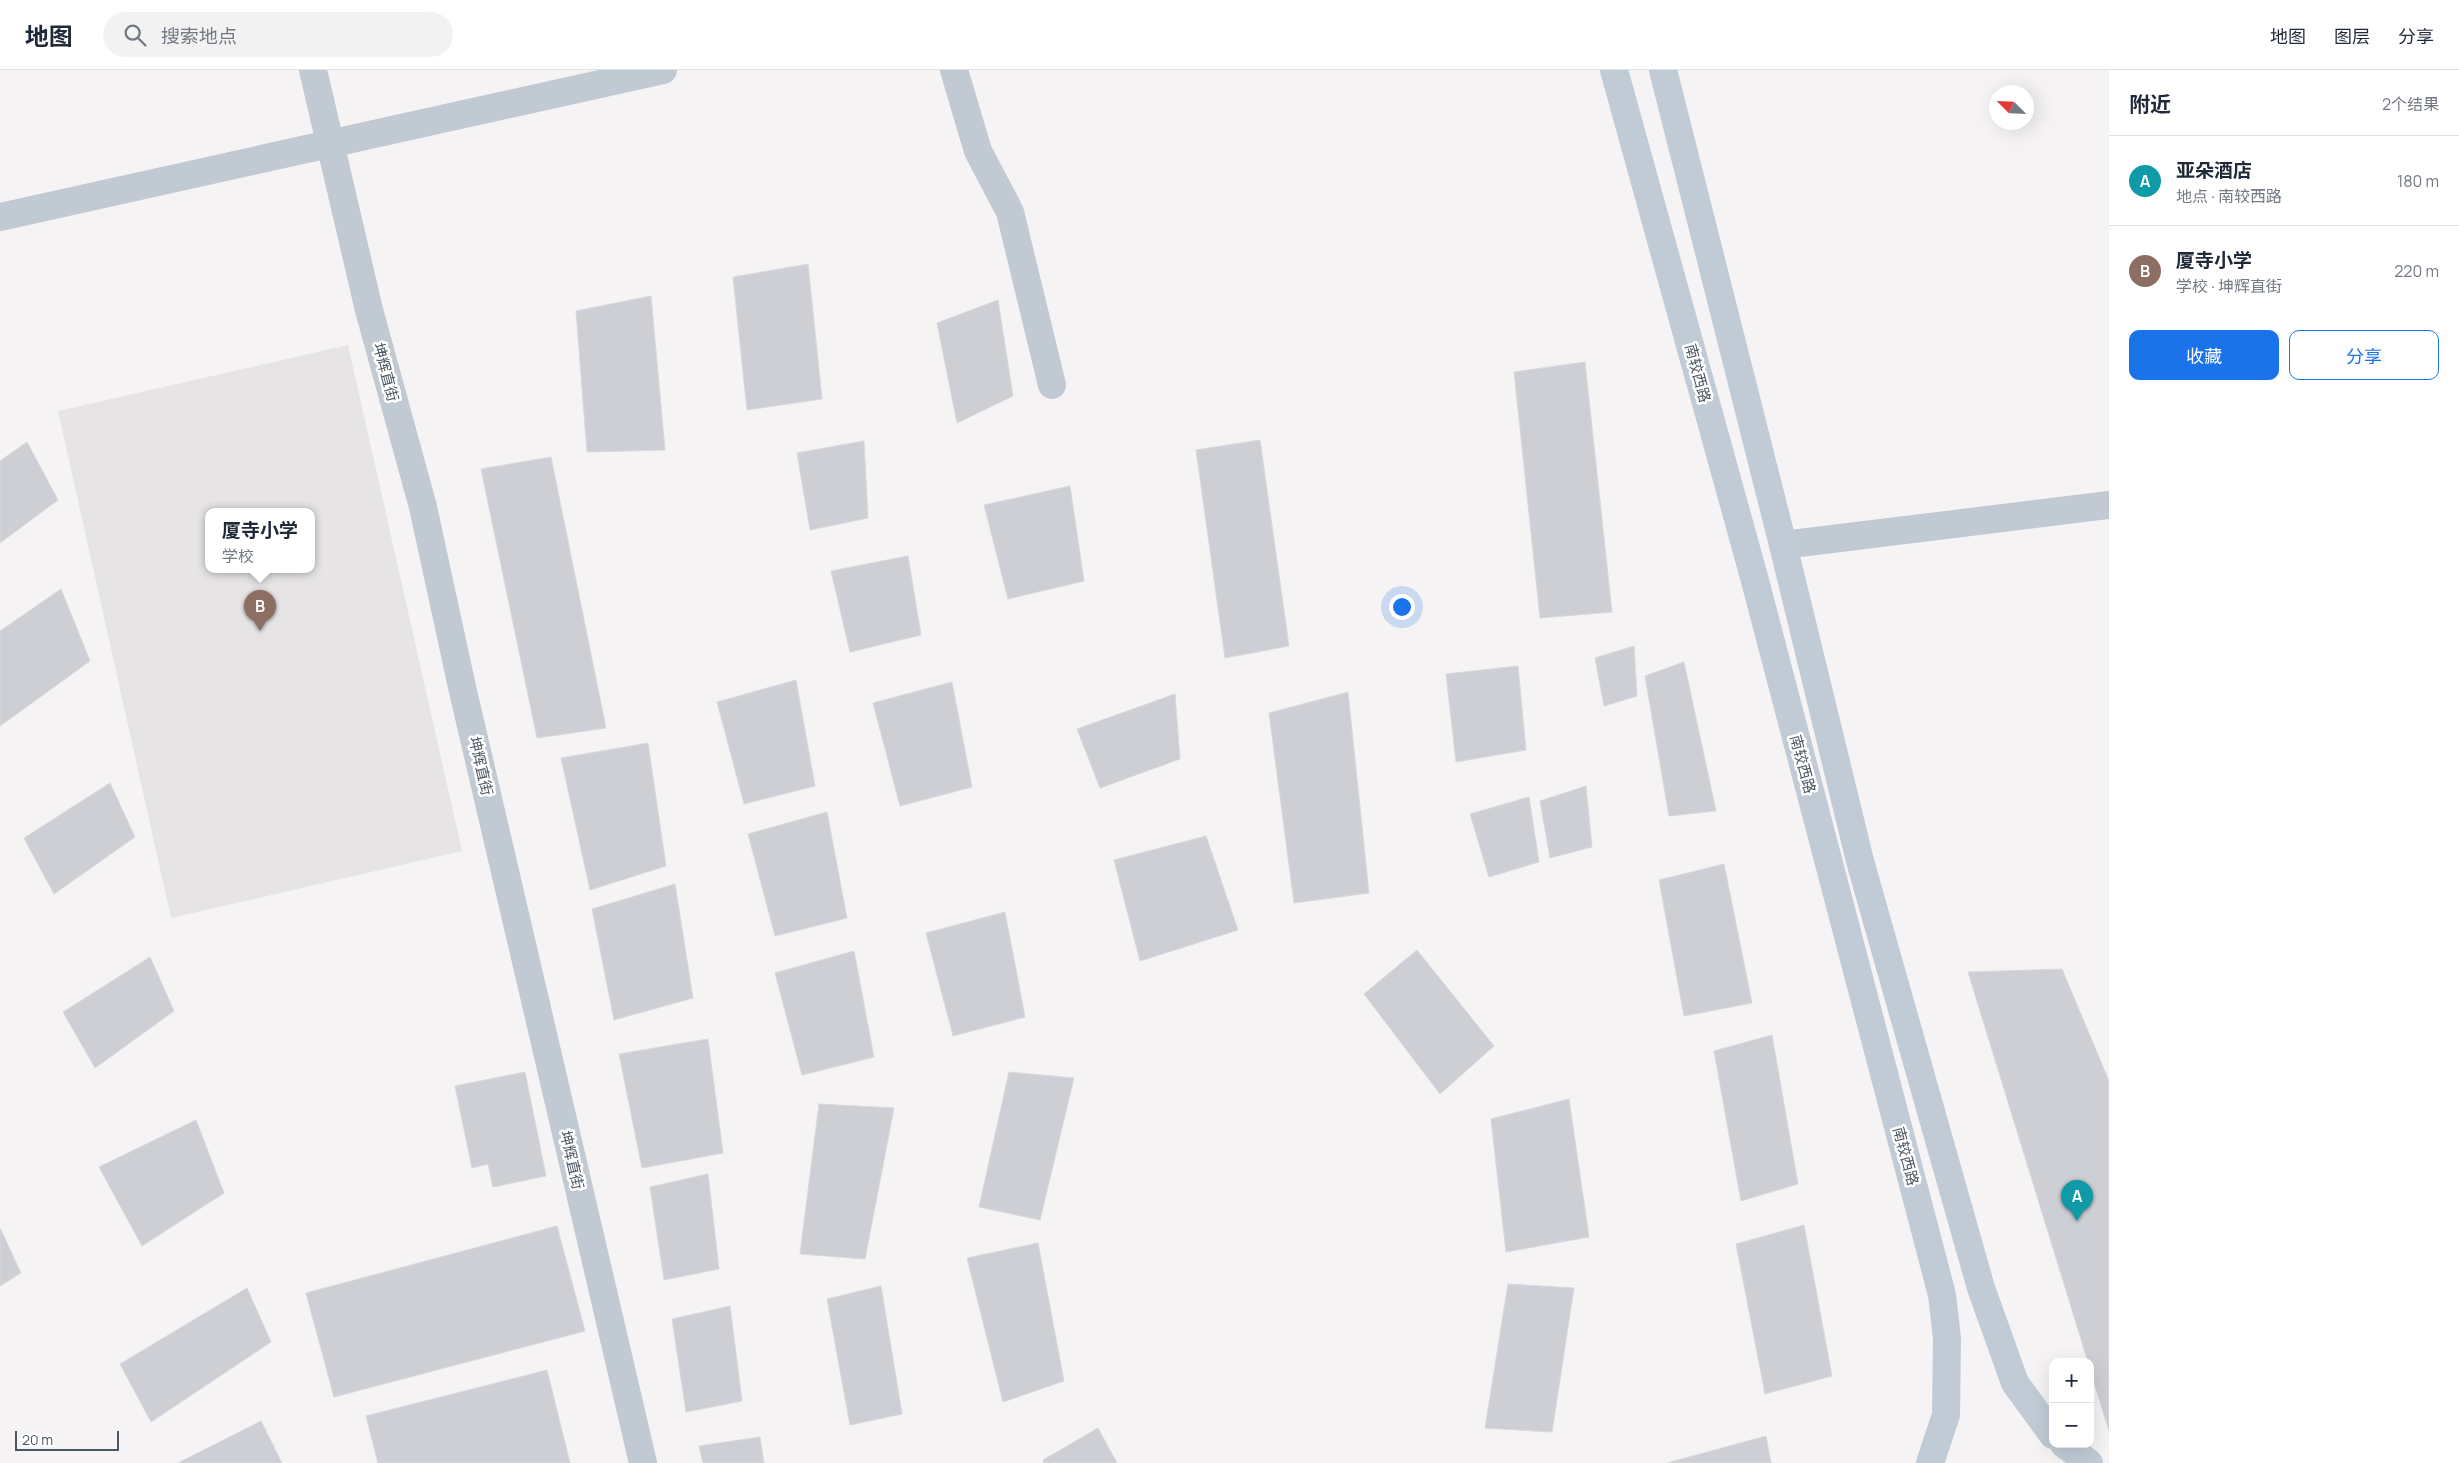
<!DOCTYPE html>
<html lang="zh">
<head>
<meta charset="utf-8">
<style>
  body { margin:0; font-family:Manrope,"Noto Sans SC",sans-serif; background:#f2f2f3; color:#1f2937 }
  .controls { position:absolute; right:15px; bottom:15px; display:grid; overflow:hidden; border-radius:10px; box-shadow:0 5px 20px #0002 }
  .controls button { width:45px; height:45px; display:grid; place-items:center; padding:0; border:0; border-bottom:1px solid #e0e1e3; background:#fff; color:#1f2937; font:25px sans-serif }
  .compass { position:absolute; left:1989px; top:15px; width:45px; height:45px; border-radius:50%; background:#fff; box-shadow:0 5px 20px #0002; rotate:294deg }
  .scale { position:absolute; left:15px; bottom:12px; width:104px; box-sizing:border-box; padding-left:5px; border:2px solid #4a5661; border-top:0; font-size:14px; line-height:18px; white-space:nowrap; color:#4a5661; -webkit-text-stroke:4px #fff; paint-order:stroke }
  .you { position:absolute; left:1401px; top:536px; width:18px; height:18px; margin:-12px; border:4px solid #fff; border-radius:50%; background:#1a73e8; box-shadow:0 0 0 8px #1a73e833 }
  .badge { display:grid; place-items:center; width:32px; height:32px; border-radius:50%; background:#1a73e8; color:#fff; font-size:16px; font-weight:700 }
  .pin { position:absolute; translate:-50% -41px; filter:drop-shadow(0 1px 2px #0008) }
  .pin::after { content:''; position:absolute; top:26px; width:18px; height:15px; background:inherit; clip-path:polygon(0 0,100% 0,50% 100%) }
  .popup { position:absolute; left:205px; top:438px; width:110px; height:65px; box-sizing:border-box; display:grid; place-content:center; border-radius:10px; background:#fff; filter:drop-shadow(0 1px 4px #0005); font-size:16px; white-space:nowrap; color:#747a83 }
  .popup b { font-size:19px; color:#1f2937 }
  .popup::after { content:''; position:absolute; left:50%; top:100%; margin-left:-10px; border:10px solid transparent; border-top-color:#fff }
  .list { margin:0; padding:0; list-style:none }
  h2 { display:flex; justify-content:space-between; align-items:center; height:65px; margin:0; padding:0 20px; font-size:21px }
  h2 small { font-size:16px; font-weight:400; color:#747a83 }
  .list li { display:grid; grid-template-columns:32px 1fr auto; gap:15px; align-items:center; box-sizing:border-box; height:90px; padding:0 20px; border-top:1px solid #e0e1e3 }
  .list b { display:block; font-size:19px; white-space:nowrap }
  .list p { margin:0; font-size:16px; white-space:nowrap; color:#747a83 }
  .list em { font-size:16px; font-style:normal; color:#747a83 }
  .actions { display:flex; gap:10px; padding:15px 20px }
  .actions a { flex:1; padding:11px 0; border:1px solid #1a73e8; border-radius:10px; text-align:center; font-size:18px; color:#1a73e8 }
  .actions .main { background:#1a73e8; color:#fff }
  .icon { flex:none; width:28px; height:28px; fill:none; stroke:currentColor; stroke-width:2; stroke-linecap:round; stroke-linejoin:round }
  .map { position:relative; flex:none; width:2109px; height:1393px; overflow:hidden }
  header { display:flex; align-items:center; gap:30px; box-sizing:border-box; height:70px; padding:0 25px; background:#fff; border-bottom:1px solid #e0e1e3 }
  header strong { font-size:24px }
  nav { display:flex; gap:28px; margin-inline-start:auto; font-size:18px }
  .search { width:350px; height:45px; background:#f2f2f3; display:flex; align-items:center; gap:12px; box-sizing:border-box; padding:0 18px; border-radius:28px; color:#747a83; font-size:19px }
  main { display:flex }
  aside { flex:1; background:#fff }
  .map>svg:first-child { display:block }
  .education { fill:#e6e4e5; fill-rule:evenodd }
  .building { fill:#cdcfd5; stroke:#d7d9de }
  .lines { fill:none; stroke-linecap:round; stroke-linejoin:round }
  .minor { stroke:#c1cad2; stroke-width:28 }
  .secondary { stroke:#c1cbd6; stroke-width:28 }
  .labels { text-anchor:middle; dominant-baseline:central; stroke-width:5; stroke-linejoin:round; paint-order:stroke }
  .street-label { font-size:15px; fill:#4a5661; stroke:#fff }
</style>
</head>
<body>
<header>
<strong>地图</strong>
<div class="search"><svg class="icon" aria-label="search" viewBox="0 0 24 24"><circle cx="10" cy="10" r="6"/><path d="M15 15l6 6"/></svg>搜索地点</div>
<nav><a>地图</a><a>图层</a><a>分享</a></nav>
</header>
<main>
<div class="map">
<svg width="2109" height="1393" viewBox="0 0 2109 1393">
  <rect width="100%" height="100%" fill="#f5f3f3"/>
  <!-- education -->
  <path class="education" d="M348,275L462,781L171,848L58,341ZM209,442H311V500H209Z"/>
  <!-- building -->
  <path class="building" d="M808,194L822,329L747,340L733,207Z
    M651,226L665,380L587,382L576,241Z
    M998,230L1013,326L957,353L937,253Z
    M1585,292L1612,542L1540,548L1514,302Z
    M1260,370L1289,576L1225,588L1196,380Z
    M864,371L868,448L810,460L797,383Z
    M27,372L58,430L0,473V391Z
    M551,387L606,658L537,668L481,399Z
    M1070,416L1084,511L1008,529L984,435Z
    M908,486L921,565L850,582L831,501Z
    M61,519L90,591L0,656V561Z
    M1634,576L1637,626L1604,636L1595,588Z
    M1684,592L1716,741L1669,746L1645,606Z
    M1518,596L1526,680L1456,692L1446,604Z
    M796,610L815,716L744,734L717,632Z
    M952,612L972,717L900,736L873,633Z
    M1348,622L1369,823L1294,833L1269,643Z
    M1175,624L1180,689L1100,718L1077,659Z
    M648,673L666,796L590,820L561,688Z
    M110,713L135,767L54,824L24,768Z
    M1586,716L1592,777L1550,788L1540,731Z
    M1529,727L1539,792L1489,807L1470,744Z
    M827,742L847,848L775,866L748,764Z
    M1206,766L1238,860L1140,891L1114,790Z
    M1724,794L1752,933L1684,946L1659,810Z
    M675,814L693,928L614,950L592,839Z
    M1005,842L1025,947L953,966L926,863Z
    M1417,880L1494,976L1440,1024L1364,924Z
    M854,881L874,987L802,1005L775,903Z
    M150,887L174,941L95,998L63,942Z
    M2062,899L2109,1011V1361L2090,1300V1292H2088L1968,902Z
    M1772,965L1798,1114L1741,1131L1714,981Z
    M708,969L723,1083L642,1098L619,984Z
    M525,1002L546,1106L493,1117L488,1094L472,1098L455,1016Z
    M1009,1002L1074,1008L1040,1150L979,1137Z
    M1569,1029L1589,1167L1506,1182L1491,1049Z
    M819,1034L894,1038L865,1189L800,1184Z
    M196,1050L224,1123L142,1176L99,1097Z
    M708,1104L719,1199L664,1210L650,1117Z
    M1804,1155L1832,1306L1765,1324L1736,1174Z
    M557,1156L585,1261L334,1327L306,1223Z
    M0,1158L21,1203L0,1216Z
    M1038,1173L1064,1311L1003,1332L967,1188Z
    M1508,1214L1574,1218L1552,1362L1485,1358Z
    M881,1216L902,1344L850,1355L827,1229Z
    M247,1218L271,1272L151,1352L120,1294Z
    M730,1236L742,1331L686,1342L672,1249Z
    M547,1300L570,1393H378L366,1346Z
    M261,1351L282,1393H178Z
    M1098,1358L1117,1393H1044L1043,1390Z
    M1766,1366L1771,1393H1667Z
    M760,1367L764,1393H703L699,1376Z"/>
  <g class="lines">
    <!-- minor -->
    <path class="minor" d="M313,0L369,240L423,437L462,617L643,1393
      M954,0L978,81L1010,142L1052,315
      M0,147L663,0
      M1783,475L2109,435"/>
    <!-- secondary -->
    <path class="secondary" d="M1614,0L1754,507L1942,1225L1947,1268L1946,1345L1930,1393
      M1663,0L1783,475L1860,791L1981,1218L2015,1313L2053,1365
      M2064,1374L2089,1393"/>
  </g>
  <g class="labels">
    <!-- street labels -->
    <g class="street-label">
      <text transform="translate(386 302) rotate(75)">坤辉直街</text>
      <text transform="translate(1698 303) rotate(75)">南较西路</text>
      <text transform="translate(1803 694) rotate(75)">南较西路</text>
      <text transform="translate(481 696) rotate(77)">坤辉直街</text>
      <text transform="translate(1906 1086) rotate(75)">南较西路</text>
      <text transform="translate(572 1090) rotate(77)">坤辉直街</text>
    </g>
  </g>
</svg>
<div class="controls">
<button>+</button>
<button>−</button>
</div>
<svg class="compass" viewBox="-18 -18 36 36"><path d="M0-13l5 13h-10z" fill="#e53935"/><path d="M0 13l5-13h-10z" fill="#747a83"/></svg>
<div class="scale">20 m</div>
<div class="you"></div>
<div class="pin badge" style="left:2077px;top:1151px;background:#0f9aa8">A</div>
<div class="pin badge" style="left:260px;top:561px;background:#8d6e63">B</div>
<div class="popup"><b>厦寺小学</b>学校</div>
</div>
<aside>
<h2>附近<small>2个结果</small></h2>
<ul class="list">
<li><span class="badge" style="background:#0f9aa8">A</span><div><b>亚朵酒店</b><p>地点 · 南较西路</p></div><em>180 m</em></li>
<li><span class="badge" style="background:#8d6e63">B</span><div><b>厦寺小学</b><p>学校 · 坤辉直街</p></div><em>220 m</em></li>
</ul>
<div class="actions"><a class="main">收藏</a><a>分享</a></div>
</aside>
</main>
</body>
</html>
